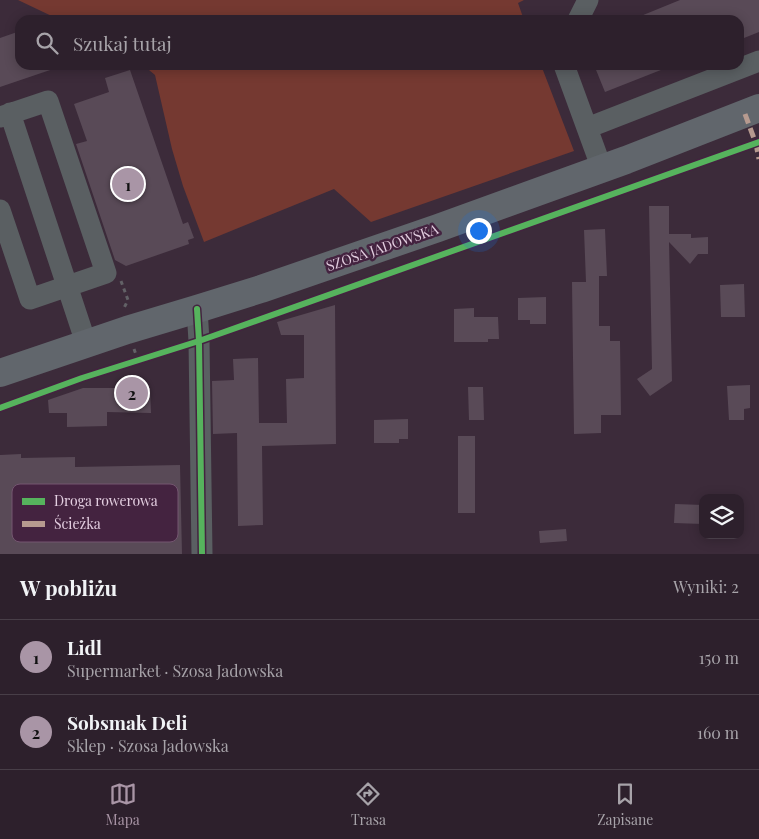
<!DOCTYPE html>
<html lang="pl">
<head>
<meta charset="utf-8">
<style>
  body { margin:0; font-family:"Playfair Display",serif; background:#352834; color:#f1f3f6 }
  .controls { position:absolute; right:15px; bottom:15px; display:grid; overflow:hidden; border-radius:10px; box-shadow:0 2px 12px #0003 }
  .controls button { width:45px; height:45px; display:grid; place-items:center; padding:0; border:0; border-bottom:1px solid #483e48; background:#2d202c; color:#f1f3f6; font:25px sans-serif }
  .you { position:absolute; left:478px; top:230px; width:18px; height:18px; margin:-12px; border:4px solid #fff; border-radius:50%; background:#1a73e8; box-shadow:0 0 0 8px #1a73e833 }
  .badge { display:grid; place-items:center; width:32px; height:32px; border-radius:50%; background:#a995a6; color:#111; font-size:16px; font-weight:700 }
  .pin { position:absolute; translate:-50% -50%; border:2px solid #fff; box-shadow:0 1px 5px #0006 }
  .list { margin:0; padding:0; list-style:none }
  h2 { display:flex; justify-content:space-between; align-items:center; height:65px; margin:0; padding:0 20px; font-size:21px }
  h2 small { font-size:16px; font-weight:400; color:#a7a3a9 }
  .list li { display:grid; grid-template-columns:32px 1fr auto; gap:15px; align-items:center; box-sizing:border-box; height:75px; padding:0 20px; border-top:1px solid #483e48 }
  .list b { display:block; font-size:19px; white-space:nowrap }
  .list p { margin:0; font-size:16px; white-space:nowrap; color:#a7a3a9 }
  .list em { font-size:16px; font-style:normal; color:#a7a3a9 }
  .icon { flex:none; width:28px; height:28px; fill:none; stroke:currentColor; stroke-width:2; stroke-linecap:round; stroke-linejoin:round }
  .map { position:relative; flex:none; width:759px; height:554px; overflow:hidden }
  .search { position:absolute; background:#2d202c; box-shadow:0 2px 12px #0003; left:15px; right:15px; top:15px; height:55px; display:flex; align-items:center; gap:12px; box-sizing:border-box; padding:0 18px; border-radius:15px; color:#a7a3a9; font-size:19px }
  .sheet { height:215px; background:#2d202c }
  nav { display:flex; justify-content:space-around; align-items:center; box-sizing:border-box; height:70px; border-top:1px solid #483e48; background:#2d202c; font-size:14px; color:#a7a3a9 }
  nav a { display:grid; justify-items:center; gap:2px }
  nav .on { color:#a995a6 }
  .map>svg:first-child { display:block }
  .green { fill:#753931 }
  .building { fill:#594a57 }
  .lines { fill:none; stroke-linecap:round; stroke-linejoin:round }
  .path { stroke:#626166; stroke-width:3; stroke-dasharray:4 4; stroke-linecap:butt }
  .minor { stroke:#5a5f62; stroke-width:21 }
  .major { stroke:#61666c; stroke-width:28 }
  .quiet { stroke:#b69a8f; stroke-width:5; stroke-dasharray:10 5; stroke-linecap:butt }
  .cycleway-casing { stroke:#442340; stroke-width:9 }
  .cycleway { stroke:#56b35d; stroke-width:6 }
  .labels { text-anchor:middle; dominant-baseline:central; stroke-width:5; stroke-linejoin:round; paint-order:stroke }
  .street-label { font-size:14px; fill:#e3cee0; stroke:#442340 }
  .key { fill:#442340; stroke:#745670; stroke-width:1 }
  .key-label { font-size:14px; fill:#e3cee0 }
</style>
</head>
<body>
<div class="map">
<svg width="759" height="554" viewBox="0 0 759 554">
  <rect width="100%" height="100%" fill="#3c2b3a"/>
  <!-- green -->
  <path class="green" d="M18,0H524L518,3L524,20H60Z
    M143,65H541L574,151L371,222L334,189L204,242L183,186L172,149L155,75Z"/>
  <!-- building -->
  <path class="building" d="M680,0H759V32L739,40V20H631Z
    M20,31V65H59V67L0,87V38Z
    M594,65H671V66L605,92Z
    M130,70L183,224L188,222L194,238L188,240L189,244L126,266L115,260L76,144L87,141L74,104L109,92L105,78Z
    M649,206H669V234H691V238L708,237V254H698L690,264L669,242L672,381L650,396L637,379L652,369Z
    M605,229L607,276H599V326H610V341H620L621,415H601V433L574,434L572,282H586L584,230Z
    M744,284L745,317H721L720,285Z
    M546,297V324H530V320H518V298Z
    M335,305L336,444L262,446L263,525L238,526L237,433L213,434L212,381L234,380L233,359L258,358L259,423H287L286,379L304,378V335H281L277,322Z
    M474,308V317H498L499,339H488V342H454V309Z
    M750,385V408L744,409V420H729L727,386Z
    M468,387H483L484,420H469Z
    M83,388H150L151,413L107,412V426L67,427V413H49L48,400Z
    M408,419V439H399V443H374V420Z
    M458,436H475V513H458Z
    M21,454V458L75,457V467L180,465L182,554H0V455Z
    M675,504L703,505V524L674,523Z
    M566,529L567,541L540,543L539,531Z"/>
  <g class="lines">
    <!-- path -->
    <path class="path" d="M121,281L128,300L124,308
      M134,349L138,360"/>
    <!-- minor -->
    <path class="minor" d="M578,20L588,0
      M564,65L602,169
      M10,113L86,343
      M0,117L48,101L106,273L30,299L0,210
      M587,128L759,61
      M197,309L199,341L202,554"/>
    <!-- major -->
    <path class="major" d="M0,373L127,330L197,309L261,289L438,228L626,160L759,108"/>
    <!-- quiet -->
    <path class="quiet" d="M745,114L756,144L759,159"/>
    <defs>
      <path id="cycleway" d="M197,309L199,341L202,554
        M0,408L82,378L199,341L759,142"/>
    </defs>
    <!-- cycleway casing -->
    <use href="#cycleway" class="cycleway-casing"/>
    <!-- cycleway -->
    <use href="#cycleway" class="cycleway"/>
  </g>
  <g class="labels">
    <!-- street labels -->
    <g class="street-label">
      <text transform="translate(382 247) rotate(-19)">SZOSA JADOWSKA</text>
    </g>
  </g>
  <!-- legend -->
  <rect x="12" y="484" width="166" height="58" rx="8" class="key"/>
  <rect x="22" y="498" width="23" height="7" fill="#56b35d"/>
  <rect x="22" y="521" width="23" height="6" fill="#b69a8f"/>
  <g class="key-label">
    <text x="54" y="506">Droga rowerowa</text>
    <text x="54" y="529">Ścieżka</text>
  </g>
</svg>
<div class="controls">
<button><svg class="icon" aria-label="layers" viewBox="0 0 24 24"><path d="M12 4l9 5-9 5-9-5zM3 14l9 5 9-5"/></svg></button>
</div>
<div class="you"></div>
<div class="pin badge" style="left:128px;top:184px">1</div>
<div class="pin badge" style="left:132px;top:393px">2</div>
<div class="search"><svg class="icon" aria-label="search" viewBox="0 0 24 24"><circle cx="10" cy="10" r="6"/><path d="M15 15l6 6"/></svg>Szukaj tutaj</div>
</div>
<section class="sheet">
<h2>W pobliżu<small>Wyniki: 2</small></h2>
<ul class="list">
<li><span class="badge">1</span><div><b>Lidl</b><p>Supermarket · Szosa Jadowska</p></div><em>150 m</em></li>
<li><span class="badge">2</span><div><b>Sobsmak Deli</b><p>Sklep · Szosa Jadowska</p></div><em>160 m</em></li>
</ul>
</section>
<nav>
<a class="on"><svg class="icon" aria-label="map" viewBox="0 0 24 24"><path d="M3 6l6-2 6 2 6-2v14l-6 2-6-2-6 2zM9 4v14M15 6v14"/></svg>Mapa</a>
<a><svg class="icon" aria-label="directions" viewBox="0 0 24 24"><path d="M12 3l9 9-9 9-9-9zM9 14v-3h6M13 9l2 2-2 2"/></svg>Trasa</a>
<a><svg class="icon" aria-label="saved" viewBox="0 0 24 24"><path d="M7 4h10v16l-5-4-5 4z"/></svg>Zapisane</a>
</nav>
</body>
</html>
